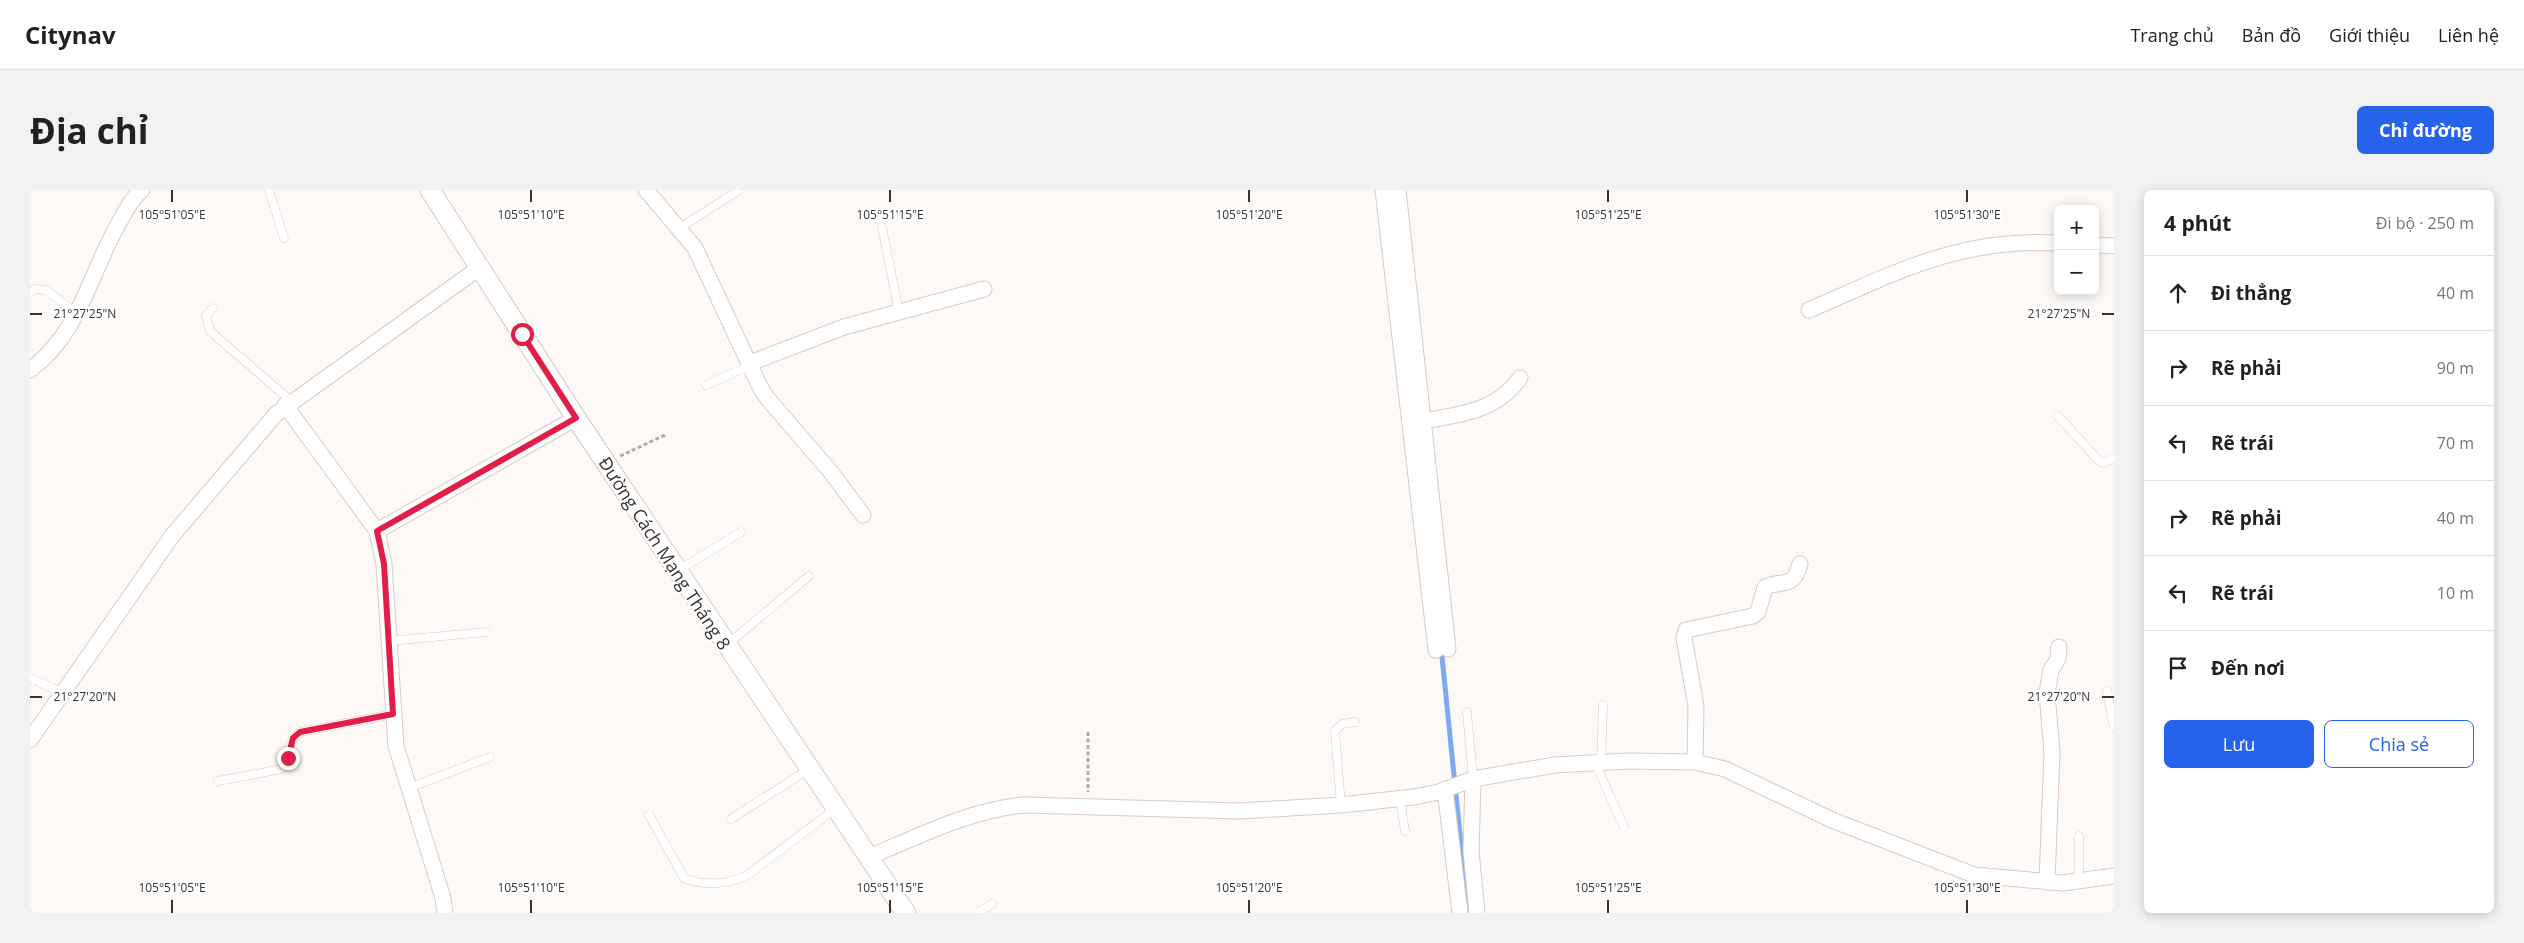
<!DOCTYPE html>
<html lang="vi">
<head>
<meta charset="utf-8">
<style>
  body { margin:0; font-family:"Open Sans",sans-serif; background:#f2f2f2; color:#202124 }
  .controls { position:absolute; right:15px; top:15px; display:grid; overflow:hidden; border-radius:8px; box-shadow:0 2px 12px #0003 }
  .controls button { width:45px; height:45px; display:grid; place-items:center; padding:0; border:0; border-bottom:1px solid #e0e0e0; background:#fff; color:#202124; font:25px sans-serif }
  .stop { position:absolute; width:15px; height:15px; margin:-11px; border:4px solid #e11d48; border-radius:50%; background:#fff }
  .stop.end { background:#e11d48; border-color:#fff; box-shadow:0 1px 5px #0008 }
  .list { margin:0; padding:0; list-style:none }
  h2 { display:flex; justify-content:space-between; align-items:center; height:65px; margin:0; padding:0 20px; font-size:21px }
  h2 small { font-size:16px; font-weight:400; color:#757577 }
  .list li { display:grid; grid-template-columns:32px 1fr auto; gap:15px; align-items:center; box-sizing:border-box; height:75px; padding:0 20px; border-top:1px solid #e0e0e0 }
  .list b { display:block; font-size:19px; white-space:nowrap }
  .list em { font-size:16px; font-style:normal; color:#757577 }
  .actions { display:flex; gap:10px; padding:15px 20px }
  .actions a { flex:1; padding:11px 0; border:1px solid #2563eb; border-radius:8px; text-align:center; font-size:18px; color:#2563eb }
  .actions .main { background:#2563eb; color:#fff }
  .icon { flex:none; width:28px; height:28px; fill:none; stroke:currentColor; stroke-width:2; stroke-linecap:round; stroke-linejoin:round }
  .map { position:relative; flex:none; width:2084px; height:723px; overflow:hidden; border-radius:8px }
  header { display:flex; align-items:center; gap:30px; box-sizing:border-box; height:70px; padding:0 25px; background:#fff; border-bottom:1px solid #e0e0e0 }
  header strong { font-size:24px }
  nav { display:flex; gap:28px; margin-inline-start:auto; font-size:18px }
  .intro { display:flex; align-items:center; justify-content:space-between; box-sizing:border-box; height:120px; padding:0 30px }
  h1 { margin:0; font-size:35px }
  .button { padding:12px 22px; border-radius:8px; background:#2563eb; color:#fff; font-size:18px; font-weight:700 }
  main { display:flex; gap:30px; padding:0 30px }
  aside { flex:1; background:#fff; border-radius:8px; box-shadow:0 2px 12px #0003 }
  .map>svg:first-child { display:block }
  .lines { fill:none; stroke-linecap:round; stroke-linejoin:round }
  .stream { stroke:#7faaf2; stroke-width:5 }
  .service-casing { stroke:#dccac1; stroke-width:9 }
  .minor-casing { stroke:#dccac1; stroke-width:17 }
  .tertiary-casing { stroke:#dccac1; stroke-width:21 }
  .path { stroke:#b1aca9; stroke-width:3; stroke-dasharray:4 2.5; stroke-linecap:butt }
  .service { stroke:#fff; stroke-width:8 }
  .minor { stroke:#fff; stroke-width:15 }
  .tertiary { stroke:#fff; stroke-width:19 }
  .route { stroke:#e11d48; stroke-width:6 }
  .ticks { fill:none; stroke:#39322f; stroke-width:2 }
  .labels { text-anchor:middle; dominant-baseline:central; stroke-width:4.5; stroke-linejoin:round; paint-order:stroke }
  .street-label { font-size:18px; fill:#39322f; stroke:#fff }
  .ticks-label { font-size:12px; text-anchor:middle; fill:#39322f; stroke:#fff; stroke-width:4.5; stroke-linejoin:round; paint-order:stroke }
</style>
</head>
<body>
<header>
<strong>Citynav</strong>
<nav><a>Trang chủ</a><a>Bản đồ</a><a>Giới thiệu</a><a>Liên hệ</a></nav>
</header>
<div class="intro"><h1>Địa chỉ</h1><a class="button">Chỉ đường</a></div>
<main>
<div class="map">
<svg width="2084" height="723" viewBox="0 0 2084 723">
  <rect width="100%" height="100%" fill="#fdf9f7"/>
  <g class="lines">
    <!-- stream -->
    <path class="stream" d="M1411,457L1438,723"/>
    <defs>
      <path id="service" d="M239,0L254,48
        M852,37L869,122
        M650,38L709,0
        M0,103L5,99L16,100L47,124
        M183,118L176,126L180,141L261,211
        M676,195L721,175
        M2028,226L2069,271L2073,273L2084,268
        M649,380L711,342
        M359,451L456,442
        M698,454L779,386
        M0,488L33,503
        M2077,501L2084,537
        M1437,522L1443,589
        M1571,572L1573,515
        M1565,573L1594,637
        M188,591L252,579L263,548L270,542L363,524
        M379,598L460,567
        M1370,608L1375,641
        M1311,615L1305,541L1312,534L1325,532
        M619,625L654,688C673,696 701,695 719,684L805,619
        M701,629L779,579
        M2049,692V646
        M947,723L962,714"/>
      <path id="minor" d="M616,0L665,58L730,197L738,209L800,281L833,325
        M1353,0L1406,460
        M1368,0L1418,459
        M2065,55L2084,56
        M1779,120C1867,82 1929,48 2028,53
        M720,173L814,137L954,99
        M0,180C51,142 60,82 90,31C96,20 102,8 112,0
        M255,215L347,341L354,374L366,556L413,708L415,723
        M1392,231C1429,225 1467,221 1490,188
        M347,341L546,228
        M0,550L142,346L246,224L449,78
        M1665,572L1666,516L1654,448L1656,440L1723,426L1728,422L1735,397C1753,389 1763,400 1770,374
        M1443,589L1441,661L1447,723
        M1415,599L1430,723
        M839,667C889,646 940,620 994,615L1210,621L1311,615L1384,607L1409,602L1443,589L1525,575L1597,571L1665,572L1695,579L1802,630L1944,685L2033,693L2084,686
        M2017,692L2022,562L2017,503L2021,480L2028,469L2029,457"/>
      <path id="tertiary" d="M400,0L546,228L876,723"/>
    </defs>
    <!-- service casing -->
    <use href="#service" class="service-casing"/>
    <!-- minor casing -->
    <use href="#minor" class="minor-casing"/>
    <!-- tertiary casing -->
    <use href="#tertiary" class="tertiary-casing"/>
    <!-- path -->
    <path class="path" d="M590,266L635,245
      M1058,542V602"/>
    <!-- service -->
    <use href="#service" class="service"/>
    <!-- minor -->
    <use href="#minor" class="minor"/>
    <!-- tertiary -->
    <use href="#tertiary" class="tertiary"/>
  </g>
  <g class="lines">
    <!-- route -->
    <path class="route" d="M258,568L263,548L270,542L363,524L354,374L347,341L546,228L492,144"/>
  </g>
  <!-- ticks -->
  <path class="ticks" d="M142,0V12M501,0V12M860,0V12M1219,0V12M1578,0V12M1937,0V12M0,124H12M2072,124H2084M0,507H12M2072,507H2084M142,710V723M501,710V723M860,710V723M1219,710V723M1578,710V723M1937,710V723"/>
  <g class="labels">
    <!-- street labels -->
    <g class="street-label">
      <text transform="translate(635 363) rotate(57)">Đường Cách Mạng Tháng 8</text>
    </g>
  </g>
  <g class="ticks-label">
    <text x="142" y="29">105°51'05"E</text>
    <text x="501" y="29">105°51'10"E</text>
    <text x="860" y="29">105°51'15"E</text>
    <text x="1219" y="29">105°51'20"E</text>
    <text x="1578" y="29">105°51'25"E</text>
    <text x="1937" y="29">105°51'30"E</text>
    <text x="55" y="128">21°27'25"N</text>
    <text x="2029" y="128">21°27'25"N</text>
    <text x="55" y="511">21°27'20"N</text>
    <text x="2029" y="511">21°27'20"N</text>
    <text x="142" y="702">105°51'05"E</text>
    <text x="501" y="702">105°51'10"E</text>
    <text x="860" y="702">105°51'15"E</text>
    <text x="1219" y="702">105°51'20"E</text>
    <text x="1578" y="702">105°51'25"E</text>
    <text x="1937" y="702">105°51'30"E</text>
  </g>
</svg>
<div class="controls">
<button>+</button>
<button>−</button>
</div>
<div class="stop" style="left:492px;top:144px"></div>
<div class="stop end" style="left:258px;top:568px"></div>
</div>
<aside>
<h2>4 phút<small>Đi bộ · 250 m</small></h2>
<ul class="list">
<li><svg class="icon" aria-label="ahead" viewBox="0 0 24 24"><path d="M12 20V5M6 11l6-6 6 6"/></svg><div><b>Đi thẳng</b></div><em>40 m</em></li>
<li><svg class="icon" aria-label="right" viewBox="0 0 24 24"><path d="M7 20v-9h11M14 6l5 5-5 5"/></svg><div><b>Rẽ phải</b></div><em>90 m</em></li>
<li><svg class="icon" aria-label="left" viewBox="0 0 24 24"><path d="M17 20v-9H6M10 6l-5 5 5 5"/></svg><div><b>Rẽ trái</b></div><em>70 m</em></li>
<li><svg class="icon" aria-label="right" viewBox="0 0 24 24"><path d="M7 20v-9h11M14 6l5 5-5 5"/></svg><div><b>Rẽ phải</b></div><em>40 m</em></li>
<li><svg class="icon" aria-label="left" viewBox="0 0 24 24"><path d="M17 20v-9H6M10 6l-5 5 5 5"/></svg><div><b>Rẽ trái</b></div><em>10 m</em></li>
<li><svg class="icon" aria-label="arrive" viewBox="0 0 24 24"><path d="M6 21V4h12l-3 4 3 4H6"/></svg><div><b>Đến nơi</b></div></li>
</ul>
<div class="actions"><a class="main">Lưu</a><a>Chia sẻ</a></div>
</aside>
</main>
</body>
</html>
